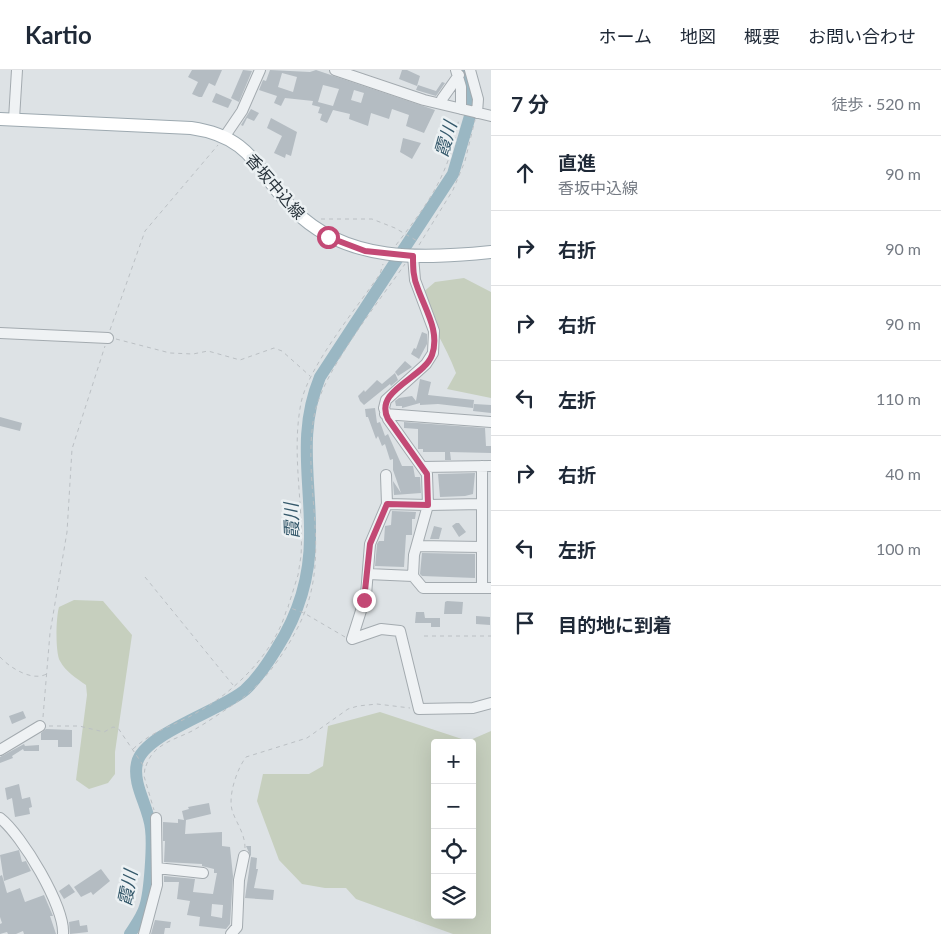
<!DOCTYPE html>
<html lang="ja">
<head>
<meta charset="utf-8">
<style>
  body { margin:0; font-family:Lato,"Noto Sans JP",sans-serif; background:#f2f2f3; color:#1f2937 }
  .controls { position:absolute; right:15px; bottom:15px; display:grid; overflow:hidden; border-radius:5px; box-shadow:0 5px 20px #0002 }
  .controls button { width:45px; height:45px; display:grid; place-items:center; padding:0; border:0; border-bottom:1px solid #e0e1e3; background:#fff; color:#1f2937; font:25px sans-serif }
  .stop { position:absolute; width:15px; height:15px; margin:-11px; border:4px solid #c34975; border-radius:50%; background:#fff }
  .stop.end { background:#c34975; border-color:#fff; box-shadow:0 1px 5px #0008 }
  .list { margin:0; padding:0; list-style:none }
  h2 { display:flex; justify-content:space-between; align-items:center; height:65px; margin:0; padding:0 20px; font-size:21px }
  h2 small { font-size:16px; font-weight:400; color:#747a83 }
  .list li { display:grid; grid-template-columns:32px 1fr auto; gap:15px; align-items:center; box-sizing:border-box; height:75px; padding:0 20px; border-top:1px solid #e0e1e3 }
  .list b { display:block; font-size:19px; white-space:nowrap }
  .list p { margin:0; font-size:16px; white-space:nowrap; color:#747a83 }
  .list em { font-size:16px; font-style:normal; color:#747a83 }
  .icon { flex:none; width:28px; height:28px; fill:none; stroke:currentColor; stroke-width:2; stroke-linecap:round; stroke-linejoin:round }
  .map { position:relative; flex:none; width:491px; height:864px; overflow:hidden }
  header { display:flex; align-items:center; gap:30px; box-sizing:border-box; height:70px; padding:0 25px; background:#fff; border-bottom:1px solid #e0e1e3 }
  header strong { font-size:24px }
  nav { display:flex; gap:28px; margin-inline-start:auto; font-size:18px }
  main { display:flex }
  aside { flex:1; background:#fff }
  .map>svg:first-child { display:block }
  .green { fill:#c6cfbe; fill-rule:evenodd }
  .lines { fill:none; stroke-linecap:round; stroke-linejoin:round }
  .river { stroke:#9ab7c3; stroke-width:12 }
  .building { fill:#b4bcc2; fill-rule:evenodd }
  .minor-casing { stroke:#a3aaaf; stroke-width:12 }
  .major-casing { stroke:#9da9b0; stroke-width:14 }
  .path { stroke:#bbc0c4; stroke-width:1; stroke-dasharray:4 4; stroke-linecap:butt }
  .minor { stroke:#eff2f4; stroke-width:10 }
  .major { stroke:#fff; stroke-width:12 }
  .route { stroke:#c34975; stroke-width:6 }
  .labels { text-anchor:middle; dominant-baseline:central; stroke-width:5; stroke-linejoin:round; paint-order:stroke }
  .street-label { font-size:16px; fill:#28333b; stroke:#ecf1f3 }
  .water-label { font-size:18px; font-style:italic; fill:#35596b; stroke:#ecf1f3 }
</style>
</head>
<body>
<header>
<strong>Kartio</strong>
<nav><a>ホーム</a><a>地図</a><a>概要</a><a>お問い合わせ</a></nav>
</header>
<main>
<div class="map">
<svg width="491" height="864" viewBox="0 0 491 864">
  <rect width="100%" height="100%" fill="#dde2e5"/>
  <!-- green -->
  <path class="green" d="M464,208L491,222V328L447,319L456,303C446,275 428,252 421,224L435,212Z
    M74,530L103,531L132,565L115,682V704L108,713L89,719L76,710L87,625L86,615C76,608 66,602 60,591C55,582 56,547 59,537Z
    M380,642L468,671L491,661V864H453L356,829L346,818H325L302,814L279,790L257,731L263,704H309L323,696L328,656ZM435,673H472V845H435Z"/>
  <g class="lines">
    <!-- river -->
    <path class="river" d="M130,864C135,856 142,847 145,837C150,822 153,775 151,759C149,737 132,715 137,693C143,664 222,640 245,620C258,608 268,593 277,578C298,545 310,506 310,467C311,410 297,363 320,307L453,104L470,46L471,31L465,0"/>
  </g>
  <!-- building -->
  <path class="building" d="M192,0H222L215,16L209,13L202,27H199L192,24L198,12L188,7Z
    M243,0L252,1L239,32L231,28Z
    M270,0L310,2L316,0L435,40L424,63L406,56L409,45L392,39L389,49L371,43L368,56L349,49L350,44L333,40L327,53L320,50L322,44L318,43L320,37L312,35L313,31L285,28L281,36L274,33L277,26L259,20L263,10L266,11ZM282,3L297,7L293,22L278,17ZM323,15L339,19L333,36L318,32ZM354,20L364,23L361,33L351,30Z
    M402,0H407L420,6L417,16L399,9Z
    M442,12L445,13L436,26L416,20L418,15L436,21Z
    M216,23L232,30L228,38L212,32Z
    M251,39L259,43L254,51L247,48L243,56L241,55Z
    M271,48L297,62L291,86L286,84L285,88L274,83L282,66L267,58Z
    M403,68L421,73L412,89L400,82Z
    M422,262L427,264V274L419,289L411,284L414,278L416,279Z
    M405,291L412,297L398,306L395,302Z
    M395,303L398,310L391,316L390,314L364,335L360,331L358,326L364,320L365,322L377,310L382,314Z
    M420,309L431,312L428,325L474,330L473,338L438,334L420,335V333L402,338V336H396L395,331L399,328L412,326L416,331Z
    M474,334L491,335V343L473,341Z
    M375,338L377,353L380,352L385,366L388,364L402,396H413L415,407H420L421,423L394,425L393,411L401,423L393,400V389L390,390L385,374L382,376L378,366L376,369L368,347H366L365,339Z
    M0,347L22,353L20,361L0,356Z
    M404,352L485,358L486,376H491V383L450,382L451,390H445V382H423V379H418V359L404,358Z
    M475,403L473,424L465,426L440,427L438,404Z
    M392,441L416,442L415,449H412V465H406L404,497L375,496L377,474L379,471H384L385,456L391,455Z
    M456,453H459L466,462L459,467L452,456Z
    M434,456L442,458L439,469H430Z
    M422,483L475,484V508L422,506L420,504Z
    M447,531L463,532L462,544H444L445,532Z
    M416,542H424L425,548H440V557H431V553H415Z
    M476,546L490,547V555L476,554Z
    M23,641L26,648L12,654L9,646Z
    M46,659L72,660V677H58V670H41V663Z
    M24,674L25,676L39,675V681H24L23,679L12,686L13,688L0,693V687Z
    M19,714L22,729L30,727L32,737L29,738L30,744L15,747L12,728L7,730L5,718Z
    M209,733L211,744L186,750L185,764L222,762V776L230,777L233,806L230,854L226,859L199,856L200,847L187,845L190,831L177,829L179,812H164V806L195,809L193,822L213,824L217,803H214V799L202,796V794L164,792L165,771H163V752L178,753V749L184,750L182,741L189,739L188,737ZM212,834L223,835L222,848L211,846Z
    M246,776H251V787L257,788L256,799H258L254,818L274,820L273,830L245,828L251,787Z
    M19,780L22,792L26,791L31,801L4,811L0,785Z
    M101,799L110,811L93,825L91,822L81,827L74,817Z
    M2,805L7,823L20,818L25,832L44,825L53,846H50L56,864H24L23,861L16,864H8L7,862L0,864V854L2,853L0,847V806Z
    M69,814L75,822L64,829L59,821Z
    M79,850L80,856L87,855L88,862L70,864L69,852Z
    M155,850L171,852L170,858H165L164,864H151Z"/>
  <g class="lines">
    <defs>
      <path id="minor" d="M335,0L424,30L491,46
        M456,0L461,17V39
        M470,0L478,29L477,43
        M442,29L459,5
        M14,49L17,0
        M225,66L242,41L260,0
        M413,186L415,210L434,261L433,283L426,294L386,330L384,338L388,349L427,404L428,435L387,434L370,474L366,525L352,569L381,559L400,561L419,639L473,638L491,633
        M0,263L108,268
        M385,344L491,352
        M422,397L491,396
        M386,405L387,434
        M482,434L428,435L414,485L413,506L423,518H491
        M417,476L482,477
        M368,504L413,506
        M482,518V396
        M0,680L40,656
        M0,748C22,765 65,837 63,864
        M157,798L203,803
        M144,864L157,815L156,748
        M231,864L237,857L239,810L244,786"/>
      <path id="major" d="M0,49L191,58C254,67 256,102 294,140C346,193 423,189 491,182"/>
    </defs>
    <!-- minor casing -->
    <use href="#minor" class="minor-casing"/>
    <!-- major casing -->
    <use href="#major" class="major-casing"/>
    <!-- path -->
    <path class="path" d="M321,149H372L395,158L419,172
      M396,175C430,131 449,105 459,48
      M419,175L453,120L465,91L475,50
      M110,260L145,161L218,75
      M116,269L170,283L193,284L208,281L240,290L274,278L282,281L310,306
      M145,507L233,615
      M424,566H491
      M345,567L304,543L288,537L298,505L301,486C304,435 291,384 301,333C308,297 358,236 380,204L383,194
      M0,587C10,598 34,613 48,603
      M43,647L50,563L67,462L72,379L105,276
      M49,656H79L104,662L113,657L118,658L145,698L144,706L154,740
      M133,679C155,659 172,657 196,643C235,622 276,581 287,538
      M146,696C153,674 174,670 192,661C208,652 225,640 240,630C264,612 283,586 297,559C335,488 301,419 314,346C322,302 378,233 405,194
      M245,778C245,763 236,753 232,740C228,725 237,699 246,687L307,668L348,639L358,636L377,634L410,638"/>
    <!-- minor -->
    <use href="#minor" class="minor"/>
    <!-- major -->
    <use href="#major" class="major"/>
  </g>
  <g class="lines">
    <!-- route -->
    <path class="route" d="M328,167L365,181L413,186C413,197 413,208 418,219C426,241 440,262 432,285C424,308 373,320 388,349L427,404L428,435L387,434L370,474L364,530"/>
  </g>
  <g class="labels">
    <!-- street labels -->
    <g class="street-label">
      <text transform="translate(276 116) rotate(49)">香坂中込線</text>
    </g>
    <!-- water labels -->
    <g class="water-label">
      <text transform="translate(445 69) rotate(-74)">霞川</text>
      <text transform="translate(291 451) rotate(-92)">霞川</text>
      <text transform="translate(127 818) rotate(-79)">霞川</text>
    </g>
  </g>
</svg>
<div class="controls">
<button>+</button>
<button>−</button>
<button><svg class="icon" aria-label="locate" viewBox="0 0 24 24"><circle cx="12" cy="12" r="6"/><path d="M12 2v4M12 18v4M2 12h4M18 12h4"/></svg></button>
<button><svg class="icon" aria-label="layers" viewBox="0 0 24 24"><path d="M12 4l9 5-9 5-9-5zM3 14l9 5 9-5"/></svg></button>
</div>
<div class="stop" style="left:328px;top:167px"></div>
<div class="stop end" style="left:364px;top:530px"></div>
</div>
<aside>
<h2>7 分<small>徒歩 · 520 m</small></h2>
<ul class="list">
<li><svg class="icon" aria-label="ahead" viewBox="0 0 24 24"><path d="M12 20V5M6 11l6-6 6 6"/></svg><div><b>直進</b><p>香坂中込線</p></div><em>90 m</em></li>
<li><svg class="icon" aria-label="right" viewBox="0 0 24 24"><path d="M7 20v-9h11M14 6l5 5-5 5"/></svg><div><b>右折</b></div><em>90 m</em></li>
<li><svg class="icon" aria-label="right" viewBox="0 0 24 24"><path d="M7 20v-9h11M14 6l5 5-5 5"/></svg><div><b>右折</b></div><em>90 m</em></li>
<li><svg class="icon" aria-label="left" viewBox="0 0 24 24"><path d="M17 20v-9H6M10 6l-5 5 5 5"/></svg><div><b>左折</b></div><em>110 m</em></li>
<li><svg class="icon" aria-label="right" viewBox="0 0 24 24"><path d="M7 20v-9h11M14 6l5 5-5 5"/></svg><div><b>右折</b></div><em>40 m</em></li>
<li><svg class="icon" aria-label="left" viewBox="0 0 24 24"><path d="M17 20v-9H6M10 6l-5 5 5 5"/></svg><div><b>左折</b></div><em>100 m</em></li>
<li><svg class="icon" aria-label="arrive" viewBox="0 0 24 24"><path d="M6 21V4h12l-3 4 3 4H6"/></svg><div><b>目的地に到着</b></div></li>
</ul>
</aside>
</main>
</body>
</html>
